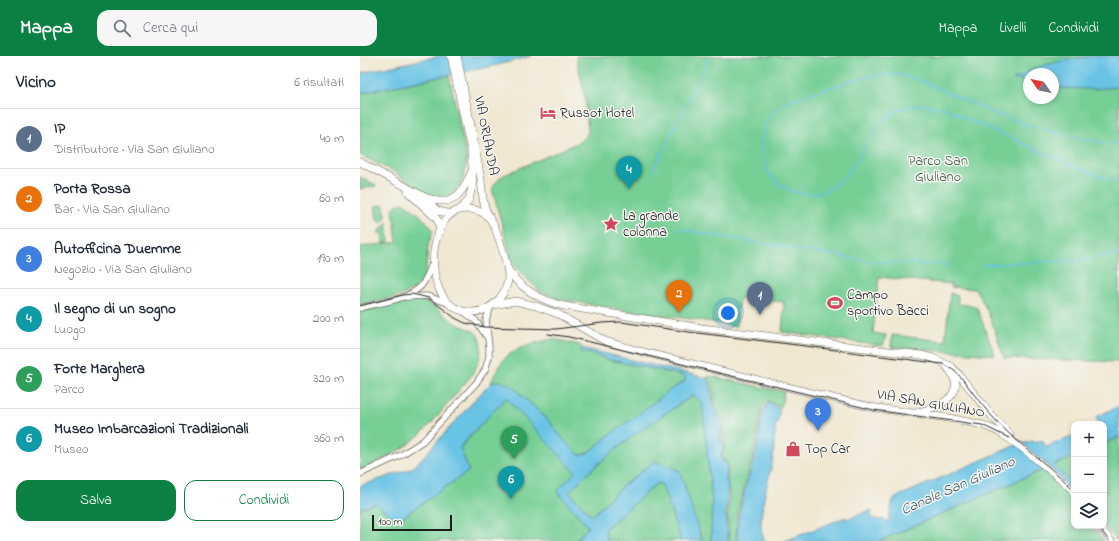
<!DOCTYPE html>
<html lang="it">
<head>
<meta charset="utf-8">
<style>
  body { margin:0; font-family:"Indie Flower",sans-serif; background:#f6f6f7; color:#1f2937 }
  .controls { position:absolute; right:12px; bottom:12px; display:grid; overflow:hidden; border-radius:8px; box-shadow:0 2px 6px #0003 }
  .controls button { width:36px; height:36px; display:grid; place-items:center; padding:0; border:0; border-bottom:1px solid #e0e1e3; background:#fff; color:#1f2937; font:20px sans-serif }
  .compass { position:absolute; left:663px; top:12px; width:36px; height:36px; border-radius:50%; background:#fff; box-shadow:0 2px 6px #0003; rotate:304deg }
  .scale { position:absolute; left:12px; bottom:10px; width:80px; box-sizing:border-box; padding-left:4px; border:2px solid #1c1c1c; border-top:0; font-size:11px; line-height:14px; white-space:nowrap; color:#1c1c1c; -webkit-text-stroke:3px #f6f6f2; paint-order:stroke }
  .you { position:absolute; left:368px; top:257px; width:14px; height:14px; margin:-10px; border:3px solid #fff; border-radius:50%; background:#1a73e8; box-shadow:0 0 0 6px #1a73e833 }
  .badge { display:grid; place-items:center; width:26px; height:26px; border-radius:50%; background:#0b8043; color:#fff; font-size:13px; font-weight:700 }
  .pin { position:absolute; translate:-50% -33px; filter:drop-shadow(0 1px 2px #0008) }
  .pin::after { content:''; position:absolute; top:21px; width:14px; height:12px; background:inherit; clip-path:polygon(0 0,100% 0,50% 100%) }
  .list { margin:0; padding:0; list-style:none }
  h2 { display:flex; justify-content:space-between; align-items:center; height:52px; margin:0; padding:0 16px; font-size:17px }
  h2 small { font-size:13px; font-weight:400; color:#747a83 }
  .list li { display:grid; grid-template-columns:26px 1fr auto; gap:12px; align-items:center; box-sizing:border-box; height:60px; padding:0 16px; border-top:1px solid #e0e1e3 }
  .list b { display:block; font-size:15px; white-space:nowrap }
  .list p { margin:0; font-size:13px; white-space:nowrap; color:#747a83 }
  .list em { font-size:13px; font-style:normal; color:#747a83 }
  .actions { display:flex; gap:8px; padding:12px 16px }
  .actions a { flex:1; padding:9px 0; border:1px solid #0b8043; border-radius:12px; text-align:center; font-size:14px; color:#0b8043 }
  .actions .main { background:#0b8043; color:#fff }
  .icon { flex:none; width:22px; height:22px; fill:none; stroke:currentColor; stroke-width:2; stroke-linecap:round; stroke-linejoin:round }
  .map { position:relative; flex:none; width:759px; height:485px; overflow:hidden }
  header { display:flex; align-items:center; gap:24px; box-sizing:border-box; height:56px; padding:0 20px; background:#0b8043; color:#fff }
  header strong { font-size:19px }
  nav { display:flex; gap:22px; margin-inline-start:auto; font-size:14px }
  .search { width:280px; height:36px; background:#f6f6f7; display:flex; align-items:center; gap:10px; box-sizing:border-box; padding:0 14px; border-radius:12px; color:#747a83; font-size:15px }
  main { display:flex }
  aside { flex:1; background:#fff }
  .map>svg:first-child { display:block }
  .green { fill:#76cf95; stroke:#497658; fill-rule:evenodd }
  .water { fill:#67c3e5; stroke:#427080 }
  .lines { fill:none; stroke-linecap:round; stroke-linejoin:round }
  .stream { stroke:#67c3e5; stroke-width:1.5 }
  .minor-casing { stroke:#66635b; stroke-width:7 }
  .major-casing { stroke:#66635b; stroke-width:8 }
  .minor { stroke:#fff; stroke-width:5.5 }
  .major { stroke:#fff; stroke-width:7 }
  .tram { stroke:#1c1c1c; stroke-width:1 }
  .labels { text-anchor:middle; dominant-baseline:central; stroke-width:3; stroke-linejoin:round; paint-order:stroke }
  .poi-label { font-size:14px; fill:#1c1c1c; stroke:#f6f6f2; text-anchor:start }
  .street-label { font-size:14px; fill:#1c1c1c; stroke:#f6f6f2 }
  .park-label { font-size:14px; fill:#3c5b46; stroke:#f6f6f2 }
  .water-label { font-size:15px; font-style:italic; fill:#365662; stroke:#f6f6f2 }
</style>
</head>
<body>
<header>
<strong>Mappa</strong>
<div class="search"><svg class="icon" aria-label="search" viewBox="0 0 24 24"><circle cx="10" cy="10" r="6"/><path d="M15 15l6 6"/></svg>Cerca qui</div>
<nav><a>Mappa</a><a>Livelli</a><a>Condividi</a></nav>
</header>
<main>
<aside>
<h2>Vicino<small>6 risultati</small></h2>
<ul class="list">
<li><span class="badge" style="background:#5c6f8a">1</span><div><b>IP</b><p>Distributore · Via San Giuliano</p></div><em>40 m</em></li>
<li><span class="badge" style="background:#e8710a">2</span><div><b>Porta Rossa</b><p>Bar · Via San Giuliano</p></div><em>60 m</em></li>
<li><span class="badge" style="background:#3f7fe0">3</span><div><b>Autofficina Duemme</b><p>Negozio · Via San Giuliano</p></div><em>190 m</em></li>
<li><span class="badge" style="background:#0f9aa8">4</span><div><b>Il segno di un sogno</b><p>Luogo</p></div><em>200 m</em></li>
<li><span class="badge" style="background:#2e9e5b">5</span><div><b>Forte Marghera</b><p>Parco</p></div><em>320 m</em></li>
<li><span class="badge" style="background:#0f9aa8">6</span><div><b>Museo Imbarcazioni Tradizionali</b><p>Museo</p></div><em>360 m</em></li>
</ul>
<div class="actions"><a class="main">Salva</a><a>Condividi</a></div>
</aside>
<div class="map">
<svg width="759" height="485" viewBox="0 0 759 485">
  <rect width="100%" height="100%" fill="#f6f6f2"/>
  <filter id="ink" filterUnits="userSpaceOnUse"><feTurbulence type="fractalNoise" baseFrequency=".025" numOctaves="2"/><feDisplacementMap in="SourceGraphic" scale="8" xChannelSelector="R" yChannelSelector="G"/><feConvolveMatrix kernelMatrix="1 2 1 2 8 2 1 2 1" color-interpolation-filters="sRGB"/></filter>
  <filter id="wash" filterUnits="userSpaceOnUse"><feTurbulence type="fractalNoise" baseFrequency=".012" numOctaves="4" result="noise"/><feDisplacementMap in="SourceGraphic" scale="16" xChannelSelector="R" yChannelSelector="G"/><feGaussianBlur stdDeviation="0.9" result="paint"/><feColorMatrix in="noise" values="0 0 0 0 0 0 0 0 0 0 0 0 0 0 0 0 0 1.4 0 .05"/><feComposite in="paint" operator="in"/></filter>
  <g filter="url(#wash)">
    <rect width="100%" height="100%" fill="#f0e7d0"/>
    <!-- green -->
    <path class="green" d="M216,0H759V306L644,302C636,279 629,253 615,233L591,231V228L519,221L513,277L526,279L523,290L422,276L424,246L379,243L376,271L352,266L264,254L199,243L178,234L158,214L152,204L132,133L136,126L142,120L217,87L221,85L228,76L225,41ZM669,18H693V42H669Z
      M89,19L106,97V111L103,122L100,129L93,138L82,142L74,141L65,138L34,116L0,99V37Z
      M0,121L16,129V130L0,133Z
      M44,147C52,152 68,165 71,172C74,177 71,181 69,186C66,198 68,211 63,223C61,227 57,231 53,234C38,243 17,245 0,249V191L37,186L33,153L36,149Z
      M23,149L24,150L26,161L21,167L17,163L15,150Z
      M27,166L29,186L23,187L22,176L18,177Z
      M590,237L598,240V248L608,249L617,252L635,299L531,291L532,279L585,285Z
      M51,244C72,243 79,256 95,267C100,270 115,274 117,278C123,286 121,299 118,307C113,320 103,329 95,339C81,356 68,373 51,386C36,398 18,406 0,414V255Z
      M194,283L220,289L222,292V296L234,298L246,303L322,319L325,321V325C311,333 298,344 285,354C273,363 260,372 247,381C239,387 230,399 219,399L202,382L189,365L171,349L156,333L136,325L131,327C134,320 137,312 141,307C153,291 176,286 194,283Z
      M350,320L424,336L421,351L408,345L402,351L395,392L377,459L376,485H369L367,454L370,444L367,425L368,408L366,405L363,404L362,400L365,390L362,379V362L354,351C355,343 353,331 350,324L346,322Z
      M334,339L342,346L352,445L351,485H342L333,457L295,405L265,428L232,460L209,436L225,419L277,376Z
      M146,341L216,417L198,435L228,471L215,485H0V453L15,447L100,392Z
      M759,381V485H757L744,469V388Z
      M714,401V430L694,409Z
      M682,414L705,435L714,446V470H732L744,485H519Z
      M299,427L302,429L321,485H247L245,474L246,472L296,428Z"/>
    <!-- water -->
    <path class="water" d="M80,0H172L134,10L0,37V17Z
      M733,0H759V31L734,33L693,32V18H669V30L663,27L662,24H654V22L662,21C668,9 719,2 733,0Z
      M222,292L304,312L310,313L346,322L349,325L353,344V352L360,362V380L364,392L361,399V403L367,408L366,425L368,429L367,436L368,444L365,456L367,464L366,467L368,485H351L352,445L342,347L334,339C289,367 245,398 209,436L232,460L265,428L295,405L320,415L342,485H321L302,429L299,427L296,428L246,472L245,474L247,485H215L228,471L197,435L215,416L146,342L100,391L109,415L37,465L15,447L0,453V430L50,413L55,410L120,338L131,327L136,325H141L152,330L189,365L202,382L219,399C230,399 239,387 247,381C267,366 288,352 307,336C312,332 320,329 325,325V321L322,319L246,303L234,298L221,296Z
      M410,347L420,353L417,368L415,370C416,376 414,380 414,386C414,393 414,400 412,407C409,424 393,473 406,485H377L378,463L385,433L396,396L403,355L406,349Z
      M759,350V381L744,388V368H739L736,361Z
      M714,380V401L694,409L714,430V446L705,435L682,414L519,485H425L486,461L487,463L512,454L511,462L520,464L521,463L528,466L533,444L539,440L654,390L673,385L674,387L682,384L686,391Z"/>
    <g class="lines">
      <!-- stream -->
      <path class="stream" d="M759,86C744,88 728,84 714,81C674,72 636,59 599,42C580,34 560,21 538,19C515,17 499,23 478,29C463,34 448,38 434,43C386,60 391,130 442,137C447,137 454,138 458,137C514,123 500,32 584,52L720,113L748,123L759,126
        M292,117L350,0
        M318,173L516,206L589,209
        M623,209L720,204L759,198"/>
    </g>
  </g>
  <g filter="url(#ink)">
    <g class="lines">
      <defs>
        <path id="minor" d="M46,241L67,240L88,247
          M0,252C18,247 48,244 61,230C67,223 70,213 73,205
          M103,255L116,265L127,281
          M0,418L41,399L63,385L116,327L125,314L129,301V291L126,264L131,250"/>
        <path id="major" d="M91,0L111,95L113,125L109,144L99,154
          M97,0C105,39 113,79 120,118C123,132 121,148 129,160
          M0,106L65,141L78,145H87L97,140L103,133L112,115
          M48,136L76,162L78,165L80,175
          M64,143L78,155L91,158
          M111,153C118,154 125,157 130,163C137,172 148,209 148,221C148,229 144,237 139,243C132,251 123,256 112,256C62,256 64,165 99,154C103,153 107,153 111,153Z
          M147,211C157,232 183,245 204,250L342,272L561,299L573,302L592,311L600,320L631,359L650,379
          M133,249L156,245L176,250L198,258L245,285L279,295L510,351L588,362L623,369L639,376L661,391L702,424L714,436
          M558,356C581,351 610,337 587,311
          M740,470L751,485"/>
      </defs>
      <!-- minor casing -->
      <use href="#minor" class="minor-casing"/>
      <!-- major casing -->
      <use href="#major" class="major-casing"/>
      <!-- minor -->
      <use href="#minor" class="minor"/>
      <!-- major -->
      <use href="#major" class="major"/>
      <!-- tram -->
      <path class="tram" d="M0,250L43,239L52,238L69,242L95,262L105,267L124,271L196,273L242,267L261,266L329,276L445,290L583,308C597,314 604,325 613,337C627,356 643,373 661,388C678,403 698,417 714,434
        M188,278L209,281L514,354L622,369L649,382
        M738,470L749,485"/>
    </g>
  </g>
  <!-- icons -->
  <defs>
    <symbol id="hotel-bare" viewBox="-9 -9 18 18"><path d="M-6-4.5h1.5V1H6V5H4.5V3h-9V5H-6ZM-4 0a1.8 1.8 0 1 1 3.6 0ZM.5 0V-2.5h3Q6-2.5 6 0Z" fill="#d1495b" stroke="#f6f6f2" stroke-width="2.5" paint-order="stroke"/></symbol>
    <symbol id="sight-bare" viewBox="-9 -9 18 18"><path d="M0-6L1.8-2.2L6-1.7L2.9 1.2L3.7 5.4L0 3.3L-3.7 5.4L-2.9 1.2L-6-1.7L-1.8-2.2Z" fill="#d1495b" stroke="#f6f6f2" stroke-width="2.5" paint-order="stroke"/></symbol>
    <symbol id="stadium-bare" viewBox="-9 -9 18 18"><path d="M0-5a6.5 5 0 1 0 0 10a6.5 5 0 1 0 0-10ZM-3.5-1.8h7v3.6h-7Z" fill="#d1495b" stroke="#f6f6f2" stroke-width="2.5" paint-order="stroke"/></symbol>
    <symbol id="shop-bare" viewBox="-9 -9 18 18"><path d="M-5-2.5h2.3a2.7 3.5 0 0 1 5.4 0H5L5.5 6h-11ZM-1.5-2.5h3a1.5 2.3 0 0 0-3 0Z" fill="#d1495b" stroke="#f6f6f2" stroke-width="2.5" paint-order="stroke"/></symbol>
  </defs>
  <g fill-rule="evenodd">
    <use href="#hotel-bare" x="177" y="46" width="22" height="22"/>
    <use href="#sight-bare" x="240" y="157" width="22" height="22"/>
    <use href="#stadium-bare" x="464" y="236" width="22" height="22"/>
    <use href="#shop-bare" x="422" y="382" width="22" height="22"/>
  </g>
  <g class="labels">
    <!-- poi labels -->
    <g class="poi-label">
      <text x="200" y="57">Russot Hotel</text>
      <text x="263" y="160">La grande<tspan x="263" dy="16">colonna</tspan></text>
      <text x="487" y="239">Campo<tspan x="487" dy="16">sportivo Bacci</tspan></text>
      <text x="445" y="393">Top Car</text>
    </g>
    <!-- street labels -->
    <g class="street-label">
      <text transform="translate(126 80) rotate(79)">VIA ORLANDA</text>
      <text transform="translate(571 348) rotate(10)">VIA SAN GIULIANO</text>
    </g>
    <!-- park labels -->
    <g class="park-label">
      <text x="578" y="105">Parco San<tspan x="578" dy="16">Giuliano</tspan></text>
    </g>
    <!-- water labels -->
    <g class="water-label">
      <text transform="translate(598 430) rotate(-24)">Canale San Giuliano</text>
    </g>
  </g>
</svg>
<div class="controls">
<button>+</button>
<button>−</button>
<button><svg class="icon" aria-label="layers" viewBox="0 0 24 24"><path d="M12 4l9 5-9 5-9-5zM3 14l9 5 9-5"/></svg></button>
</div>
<svg class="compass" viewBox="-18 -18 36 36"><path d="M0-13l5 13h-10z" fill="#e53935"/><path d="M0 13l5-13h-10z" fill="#747a83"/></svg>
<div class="scale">100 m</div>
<div class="you"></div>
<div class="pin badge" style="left:400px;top:259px;background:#5c6f8a">1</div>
<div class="pin badge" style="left:319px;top:257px;background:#e8710a">2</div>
<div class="pin badge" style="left:458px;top:375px;background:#3f7fe0">3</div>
<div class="pin badge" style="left:269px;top:133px;background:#0f9aa8">4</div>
<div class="pin badge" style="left:154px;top:403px;background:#2e9e5b">5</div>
<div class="pin badge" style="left:151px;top:443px;background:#0f9aa8">6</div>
</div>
</main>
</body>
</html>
